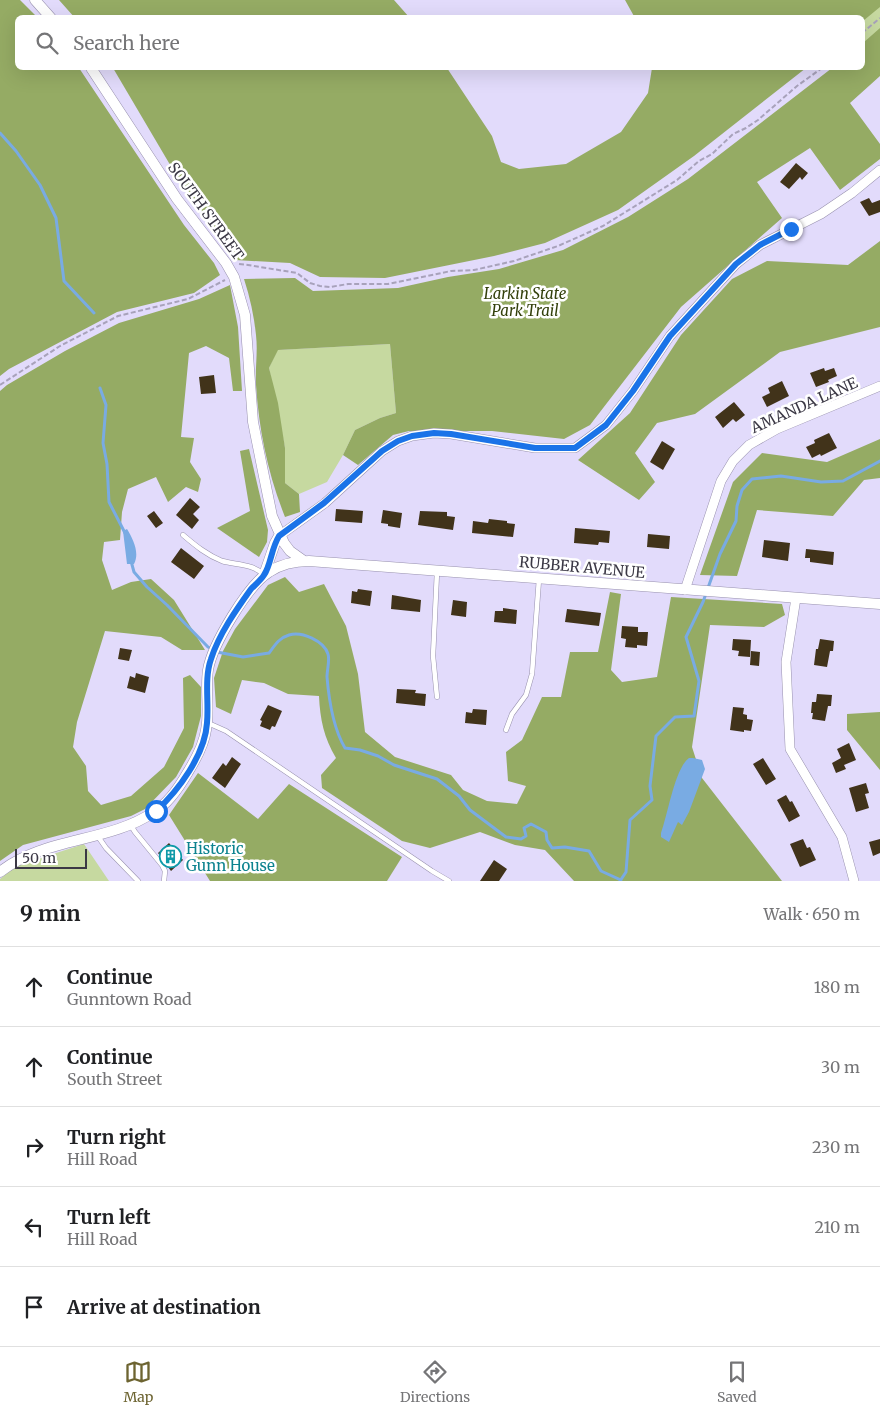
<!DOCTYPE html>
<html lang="en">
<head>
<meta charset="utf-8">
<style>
  body { margin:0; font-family:Merriweather,serif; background:#f2f2f2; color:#202124 }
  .scale { position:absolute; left:15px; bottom:12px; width:72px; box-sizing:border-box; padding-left:5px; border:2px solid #3b3845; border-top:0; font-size:14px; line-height:18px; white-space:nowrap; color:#3b3845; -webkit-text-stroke:4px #fff; paint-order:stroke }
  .stop { position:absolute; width:15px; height:15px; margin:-11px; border:4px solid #1a73e8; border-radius:50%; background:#fff }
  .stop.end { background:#1a73e8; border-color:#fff; box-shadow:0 1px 5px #0008 }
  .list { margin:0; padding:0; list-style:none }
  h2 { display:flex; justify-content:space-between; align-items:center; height:65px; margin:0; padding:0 20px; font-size:21px }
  h2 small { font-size:16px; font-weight:400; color:#757577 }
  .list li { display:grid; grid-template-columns:32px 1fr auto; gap:15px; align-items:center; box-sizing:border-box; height:80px; padding:0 20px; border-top:1px solid #e0e0e0 }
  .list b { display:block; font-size:19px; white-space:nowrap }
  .list p { margin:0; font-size:16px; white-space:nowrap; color:#757577 }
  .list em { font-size:16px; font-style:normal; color:#757577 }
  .icon { flex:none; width:28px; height:28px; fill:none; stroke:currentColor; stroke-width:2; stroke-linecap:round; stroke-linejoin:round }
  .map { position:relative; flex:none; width:880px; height:881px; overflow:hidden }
  .search { position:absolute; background:#fff; box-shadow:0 5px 20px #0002; left:15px; right:15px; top:15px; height:55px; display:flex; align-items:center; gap:12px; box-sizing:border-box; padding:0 18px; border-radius:8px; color:#757577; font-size:19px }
  .sheet { height:465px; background:#fff }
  nav { display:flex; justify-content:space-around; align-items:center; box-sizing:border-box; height:70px; border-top:1px solid #e0e0e0; background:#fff; font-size:14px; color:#757577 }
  nav a { display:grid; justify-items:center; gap:2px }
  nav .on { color:#6d6431 }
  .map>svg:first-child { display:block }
  .green { fill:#c6d9a0 }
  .forest { fill:#95ab64 }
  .water { fill:#79abe3 }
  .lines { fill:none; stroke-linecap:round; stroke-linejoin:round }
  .stream { stroke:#79abe3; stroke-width:3 }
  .building { fill:#41331a }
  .service-casing { stroke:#9891ae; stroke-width:5.5 }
  .minor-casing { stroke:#9891ae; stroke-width:10 }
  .tertiary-casing { stroke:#9891ae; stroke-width:11 }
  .path { stroke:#a8a2bb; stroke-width:2; stroke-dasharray:5 2.5; stroke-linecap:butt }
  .service { stroke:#fff; stroke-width:4.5 }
  .minor { stroke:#fff; stroke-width:9 }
  .tertiary { stroke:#fff; stroke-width:10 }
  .route { stroke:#1a73e8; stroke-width:6 }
  .labels { text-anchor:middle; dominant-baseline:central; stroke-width:5; stroke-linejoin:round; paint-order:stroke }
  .street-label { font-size:15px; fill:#3b3845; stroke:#fff }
  .park-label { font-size:15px; font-style:italic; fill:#33400b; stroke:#fff }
  .culture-label { font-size:15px; fill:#0d838f; stroke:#fff; text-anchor:start }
</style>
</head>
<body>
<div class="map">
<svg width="880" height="881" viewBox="0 0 880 881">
  <rect width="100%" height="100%" fill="#e2dbfb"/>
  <!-- green -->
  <path class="green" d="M880,0V42L863,62L862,18H826Z
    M390,344L396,413L380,418L355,430L343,455L327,482L299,494L285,483V448L269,368L277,350Z
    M84,844L109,881H0V879L16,866Z"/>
  <!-- forest -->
  <path class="forest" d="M0,0H20L37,17L18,18V68H79L184,225L214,263L220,275L194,293L117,312L9,369L0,376Z
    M59,0H394L409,17L75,18Z
    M625,0H880V7L863,21L862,18H635Z
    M880,28V76L850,103L880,144V159L840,190L810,148L757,182L782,218L681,307L590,425L564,439L492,431H409L393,435L358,465L343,455L355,430L380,418L396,413L390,344L278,350L269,368L278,403L285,448V483L299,494L300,512L285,517C268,474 259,431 256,385C255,369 258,352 256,335C254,316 250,297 244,279L295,278L313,291L398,288L448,277L499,269L563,250L628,217L688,179L832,68H862L863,43Z
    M113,68H447L492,136L501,162L519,169L566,164L621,132L648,93L652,68H806L694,156L618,210L545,243L494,256L385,278L320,277L290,263L235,260L169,163Z
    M880,241V327L780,352L695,414L657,423L635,453L655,482L639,500L578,460L630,413L681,335L732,279L767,261L848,265Z
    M230,285L238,327L242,391H233L229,358L206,346L189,353L181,437L194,438L190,462L201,479L198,492L186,487L168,502L156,477L128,489L122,512L120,540L104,542L102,560L112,590L131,582L151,579L174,600L205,650H182L161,637L105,631L77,722L73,747L86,766L88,791L101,805L131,796L164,767L184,728L183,678L190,675L201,687V716L193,747L176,777L145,809L131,816L23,845L0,861V391L7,385L65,351L119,323L199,299Z
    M880,439V478L864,480L833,516L757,510L737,576L700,575L733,482L762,453L827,462Z
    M249,449L268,530L267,542L259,557L217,528L250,511L240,451Z
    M285,577L299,592L324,584L346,626L358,674L365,732L395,757L451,775L463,790L487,801L517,804L526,786L508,781L506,752L522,740L542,697H561L570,652H598L610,592L621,594L611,670L622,682L657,677L671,597L782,604L785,615L764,627L710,625L692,747L702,778L782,881H574L545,850L515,845L480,832L430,848L402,841L322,788L321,775L336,758C324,738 320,719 319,696L288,694L264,683L242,680L231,714L216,707L214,678L223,651L235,629L268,585Z
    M880,712V770L847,730V714Z
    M198,773L258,819L289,784L402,857L387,881H210L169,815Z"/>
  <!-- water -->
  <path class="water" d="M127,529C133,539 140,553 134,564H127L123,531Z
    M689,758H693L702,760L705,769L689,812L682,825L678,822L669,842L661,837V833C668,814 675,768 689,758Z"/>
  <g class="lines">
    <!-- stream -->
    <path class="stream" d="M0,133L16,151L40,185L56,218L64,281L94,313
      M100,388L106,405L103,443L107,464L109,502L125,533
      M131,561L134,572L147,587L167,605L208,647L212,649
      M217,652L243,657L269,653C275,645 279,638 289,635C302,631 324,641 328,654C330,660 327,670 327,677C329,701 333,728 345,748L360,750L378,756L394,765L437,779L459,796L470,810L506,837L521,839L526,836L524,828L531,824L546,832L547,840L552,848L565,847L589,851L601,871L621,880
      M620,881L626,872L630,820L652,800L650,786L656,736L675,717L694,716L699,681L686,637L703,602L720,554L736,521L737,506L742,490L752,479L781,476L821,482L843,481L880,461"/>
  </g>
  <!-- building -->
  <path class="building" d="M796,163L808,173L802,180L800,177L789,189L780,182Z
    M869,198L872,203L880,200V212L869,216L860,202Z
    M824,368L825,371L834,368L837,376L828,380L829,382L816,387L810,373Z
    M214,375L216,393L201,394L199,377Z
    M782,381L789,396L767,407L762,397L770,393L768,388Z
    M734,402L745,415L736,422L733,419L723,428L715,417Z
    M829,433L837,448L821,456L820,454L812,458L806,447L815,443L814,440Z
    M662,441L675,449L663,470L650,462Z
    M190,498L200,507L193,514L199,520L192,529L176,515Z
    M336,509L363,511L362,523L335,521Z
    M383,510L402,513L400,528L388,526V524L381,523Z
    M154,511L163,523L156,528L147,516Z
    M420,511L447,512V516L455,517L453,530L418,525Z
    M489,519L507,521V523L515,524L513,537L472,533L473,521L488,523Z
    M575,528L610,531L609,543L599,542L598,545L574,543Z
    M648,534L670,536L669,549L647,547Z
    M764,540L790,543L788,561L762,557Z
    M181,548L204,566L194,579L171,562Z
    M806,549L834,552L833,565L810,562V558H805Z
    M358,589L372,591L370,606L351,603L352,591L357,592Z
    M392,595L421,600L420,612L391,609Z
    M453,600L467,602L466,617L451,615Z
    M503,608L517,610L516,624L494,622L495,611H503Z
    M567,609L601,613L599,626L565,622Z
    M622,626L638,627V632H648L647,646L637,645V648L625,647L626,639L621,638Z
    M733,639L751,640L750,657L738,656L739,651L732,650Z
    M820,639L834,641L833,651H830L827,667L814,665L816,649H818Z
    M120,648L132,650L129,661L118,659Z
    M751,651L760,652L759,666L750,665Z
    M136,673L149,677L145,693L127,688L130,676L135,678Z
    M397,689L416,690L415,693L426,694L425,706L396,703Z
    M817,694L832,695L831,706H828L825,721L812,719L813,713H811L812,702H816Z
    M268,705L282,711L275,727L272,726L270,730L260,726L262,721L260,720Z
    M733,707L744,708L743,714L747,715V719L753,720L751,731L744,730V732L730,730Z
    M473,709L487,710L486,725L465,723L466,712L472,713Z
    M849,743L856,760L844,765L846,769L836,773L832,763L841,758L837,749Z
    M232,757L241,764L225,788L212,778L223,763L226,766Z
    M763,758L776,779L766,785L753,764Z
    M866,783L869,793L865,794L869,808L856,812L849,788Z
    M786,795L790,802L792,801L800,816L789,822L777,800Z
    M803,839L807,848L810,847L816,860L800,867L790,844Z
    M880,839V853L873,856L869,842Z
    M169,843L183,860L171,871L158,853Z
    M494,860L507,869L499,881H480Z"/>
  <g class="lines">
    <defs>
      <path id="service" d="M183,535C196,546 207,555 222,561C236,565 253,564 263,574
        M437,697L433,656L437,572
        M208,723L226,731L432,871L449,881
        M506,730L512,714L526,695L532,674L539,579
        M130,824L135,832L162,865L165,871L164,881
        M97,835L106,848L138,881"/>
      <path id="minor" d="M279,536L325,503L382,451L398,441L412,436L434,433L451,434L535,448H575L606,425L633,391L670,336L736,264L760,245L821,214L852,193L880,170
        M685,590L721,481L733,461L749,445L777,429L880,386
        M796,598L786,662L790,749L842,837L854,881"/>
      <path id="tertiary" d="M35,0L51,18
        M91,68L177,199L226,263L234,277L245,315L253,422L272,516L284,543L290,551L304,561
        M264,575L275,543L279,536
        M0,872C44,837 108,843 154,812C169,803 180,786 188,772C196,759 204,745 206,730C210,710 205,690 208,670C212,645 248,585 269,572C281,564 295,561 309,561L880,604"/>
    </defs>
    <!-- service casing -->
    <use href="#service" class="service-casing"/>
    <!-- minor casing -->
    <use href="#minor" class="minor-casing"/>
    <!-- tertiary casing -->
    <use href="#tertiary" class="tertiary-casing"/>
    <!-- path -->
    <path class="path" d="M862,33L880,18
      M239,264L248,265L297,273L310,283L320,286L330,287L348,284H388L451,271L474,270L514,261L558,246L603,226L677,180L699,161L712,154L733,134L746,128L758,120L797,86L822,68
      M0,385L60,346L118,316L188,299L225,280"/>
    <!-- service -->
    <use href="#service" class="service"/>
    <!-- minor -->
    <use href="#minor" class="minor"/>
    <!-- tertiary -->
    <use href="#tertiary" class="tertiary"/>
  </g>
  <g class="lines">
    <!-- route -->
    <path class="route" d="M156,811C178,791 205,755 207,723C209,702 204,679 211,659C219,634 236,610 251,589C255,585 261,580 264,575C271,565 271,549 279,536L324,503L382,451L398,441L412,436L434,433L451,434L535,448H575L606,425L633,391L670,336L736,264L760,245L791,229"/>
  </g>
  <!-- icons -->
  <defs>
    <symbol id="building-ring" viewBox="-11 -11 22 22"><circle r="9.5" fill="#fff" stroke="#0f9aa8" stroke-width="1.5"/><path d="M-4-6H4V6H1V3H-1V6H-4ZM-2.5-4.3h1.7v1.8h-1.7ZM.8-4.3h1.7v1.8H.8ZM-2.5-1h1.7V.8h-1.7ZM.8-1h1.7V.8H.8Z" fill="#0f9aa8"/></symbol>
  </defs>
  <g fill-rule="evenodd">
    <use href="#building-ring" x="158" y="844" width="25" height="25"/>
  </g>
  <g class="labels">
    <!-- street labels -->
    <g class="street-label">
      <text transform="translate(206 211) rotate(54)">SOUTH STREET</text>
      <text transform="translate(804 405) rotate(-24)">AMANDA LANE</text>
      <text transform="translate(582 567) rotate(5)">RUBBER AVENUE</text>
    </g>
    <!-- park labels -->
    <g class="park-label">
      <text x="525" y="293">Larkin State<tspan x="525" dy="17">Park Trail</tspan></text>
    </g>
    <!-- culture labels -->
    <g class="culture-label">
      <text x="186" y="848">Historic<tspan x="186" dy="17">Gunn House</tspan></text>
    </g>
  </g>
</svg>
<div class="scale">50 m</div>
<div class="stop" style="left:156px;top:811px"></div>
<div class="stop end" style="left:791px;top:229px"></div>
<div class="search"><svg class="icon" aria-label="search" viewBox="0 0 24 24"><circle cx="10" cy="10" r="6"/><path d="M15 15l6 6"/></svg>Search here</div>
</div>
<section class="sheet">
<h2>9 min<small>Walk · 650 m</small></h2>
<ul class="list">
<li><svg class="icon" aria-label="ahead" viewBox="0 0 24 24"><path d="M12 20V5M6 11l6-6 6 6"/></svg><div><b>Continue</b><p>Gunntown Road</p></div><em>180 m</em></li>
<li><svg class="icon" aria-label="ahead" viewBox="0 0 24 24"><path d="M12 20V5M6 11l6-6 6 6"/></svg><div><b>Continue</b><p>South Street</p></div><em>30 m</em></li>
<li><svg class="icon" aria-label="right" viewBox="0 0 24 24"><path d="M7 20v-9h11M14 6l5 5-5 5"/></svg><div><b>Turn right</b><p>Hill Road</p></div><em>230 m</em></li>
<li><svg class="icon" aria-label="left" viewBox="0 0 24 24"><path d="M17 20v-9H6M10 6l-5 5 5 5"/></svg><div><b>Turn left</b><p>Hill Road</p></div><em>210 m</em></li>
<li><svg class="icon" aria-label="arrive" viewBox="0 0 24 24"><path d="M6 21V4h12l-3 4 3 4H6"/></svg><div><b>Arrive at destination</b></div></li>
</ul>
</section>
<nav>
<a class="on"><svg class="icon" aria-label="map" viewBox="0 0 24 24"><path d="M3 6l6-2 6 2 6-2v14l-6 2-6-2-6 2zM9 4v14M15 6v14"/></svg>Map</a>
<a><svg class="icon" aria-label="directions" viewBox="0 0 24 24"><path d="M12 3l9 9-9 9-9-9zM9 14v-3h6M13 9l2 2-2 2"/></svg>Directions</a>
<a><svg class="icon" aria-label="saved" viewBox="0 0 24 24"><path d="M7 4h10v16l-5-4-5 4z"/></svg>Saved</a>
</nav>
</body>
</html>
